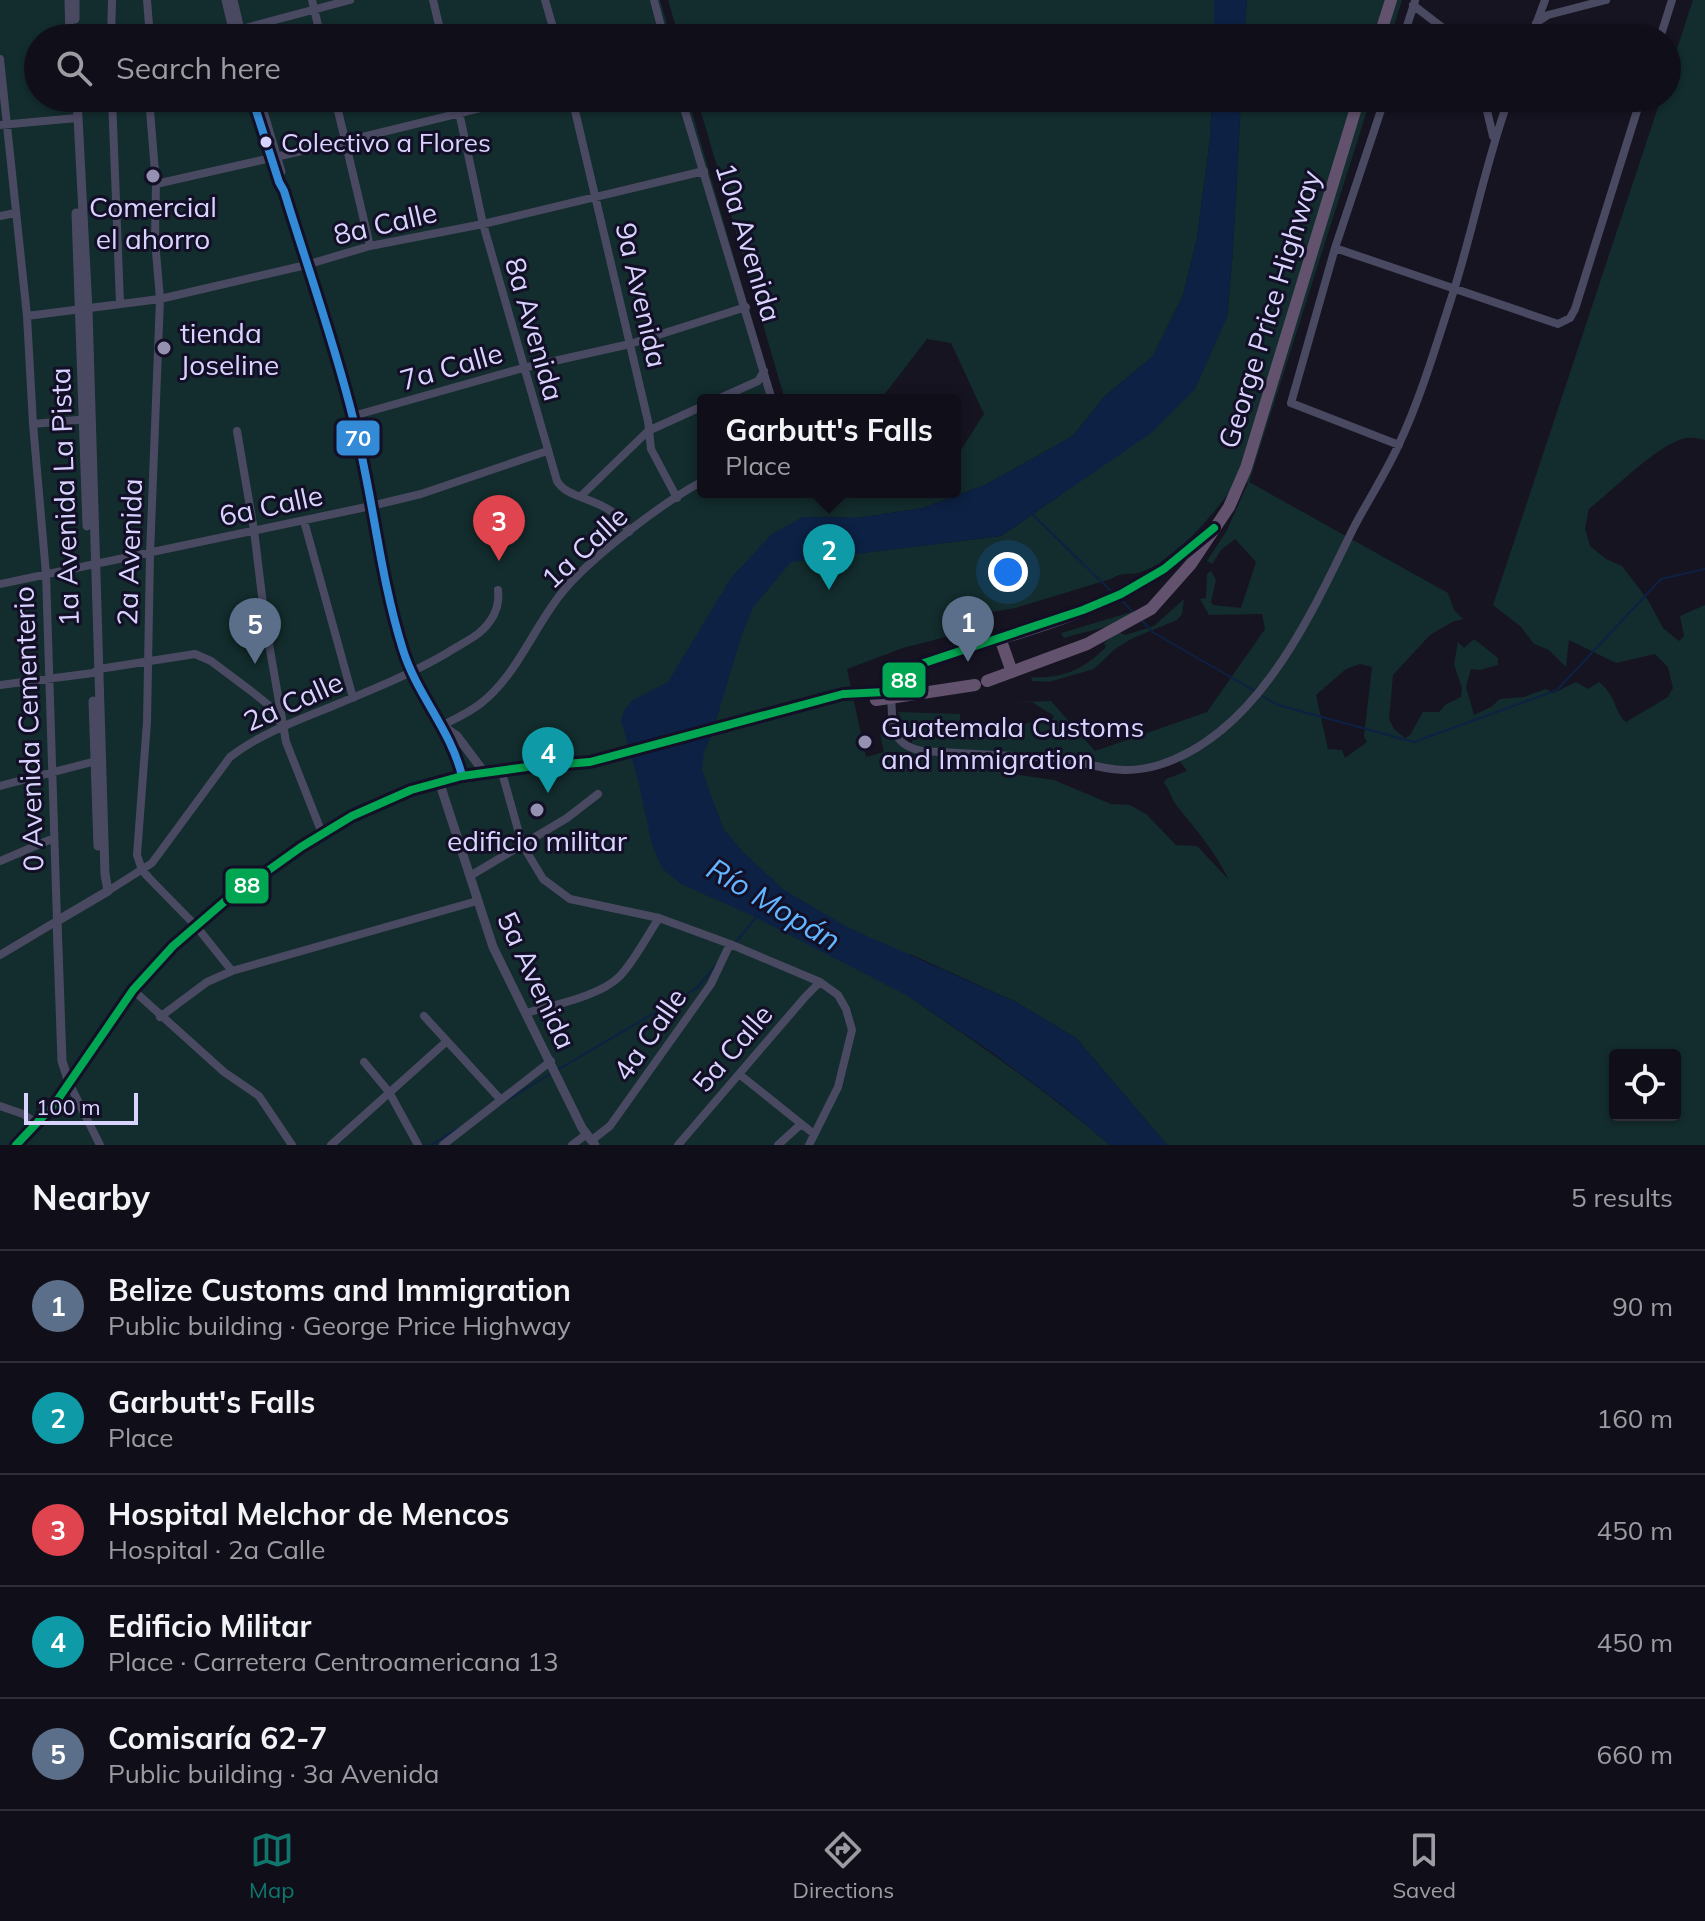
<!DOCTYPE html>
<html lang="en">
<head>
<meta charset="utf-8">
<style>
  body { margin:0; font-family:Mulish,sans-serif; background:#1e1d26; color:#f1f3f6 }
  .controls { position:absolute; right:24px; bottom:24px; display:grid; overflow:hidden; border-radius:8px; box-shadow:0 2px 6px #0004 }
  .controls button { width:72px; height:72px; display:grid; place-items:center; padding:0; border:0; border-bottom:2px solid #302f38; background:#100f19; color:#f1f3f6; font:40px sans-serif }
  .scale { position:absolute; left:24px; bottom:20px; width:114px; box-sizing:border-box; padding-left:8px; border:4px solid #d9d4ff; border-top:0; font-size:22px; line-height:28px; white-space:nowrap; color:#d9d4ff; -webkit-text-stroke:6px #130f26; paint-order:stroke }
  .you { position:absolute; left:1008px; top:572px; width:28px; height:28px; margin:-20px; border:6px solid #fff; border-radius:50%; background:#1a73e8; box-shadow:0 0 0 12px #1a73e833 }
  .badge { display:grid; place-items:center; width:52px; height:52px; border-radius:50%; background:#0f766e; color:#fff; font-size:26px; font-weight:700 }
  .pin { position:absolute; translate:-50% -66px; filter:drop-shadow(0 2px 4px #0008) }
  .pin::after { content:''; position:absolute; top:42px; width:28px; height:24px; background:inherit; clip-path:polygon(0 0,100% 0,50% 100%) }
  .popup { position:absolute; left:697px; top:394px; width:264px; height:104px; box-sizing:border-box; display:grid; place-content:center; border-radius:8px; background:#100f19; filter:drop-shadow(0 2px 6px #0005); font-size:26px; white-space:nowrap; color:#9c9ca2 }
  .popup b { font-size:30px; color:#f1f3f6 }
  .popup::after { content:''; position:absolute; left:50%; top:100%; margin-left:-16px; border:16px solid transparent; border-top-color:#100f19 }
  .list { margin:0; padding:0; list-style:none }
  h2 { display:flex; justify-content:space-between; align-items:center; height:104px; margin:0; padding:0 32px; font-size:34px }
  h2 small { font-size:26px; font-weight:400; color:#9c9ca2 }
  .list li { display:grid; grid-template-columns:52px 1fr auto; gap:24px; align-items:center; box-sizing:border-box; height:112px; padding:0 32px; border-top:2px solid #302f38 }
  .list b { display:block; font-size:30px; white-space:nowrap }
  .list p { margin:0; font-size:26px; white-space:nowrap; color:#9c9ca2 }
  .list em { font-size:26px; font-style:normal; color:#9c9ca2 }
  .icon { flex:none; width:44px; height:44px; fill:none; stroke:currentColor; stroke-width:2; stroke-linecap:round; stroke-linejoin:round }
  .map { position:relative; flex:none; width:1705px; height:1145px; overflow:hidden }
  .search { position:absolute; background:#100f19; box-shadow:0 2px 6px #0004; left:24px; right:24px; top:24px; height:88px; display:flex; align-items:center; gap:20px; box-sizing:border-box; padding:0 28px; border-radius:44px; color:#9c9ca2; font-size:30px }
  .sheet { height:664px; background:#100f19 }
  nav { display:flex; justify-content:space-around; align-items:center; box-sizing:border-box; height:112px; border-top:2px solid #302f38; background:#100f19; font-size:22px; color:#9c9ca2 }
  nav a { display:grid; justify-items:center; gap:4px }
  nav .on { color:#0f766e }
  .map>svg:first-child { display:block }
  .green { fill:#132c2d; fill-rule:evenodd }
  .water { fill:#0d2144 }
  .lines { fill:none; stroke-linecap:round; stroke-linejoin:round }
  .stream { stroke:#0d2144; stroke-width:2 }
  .minor { stroke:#4a4962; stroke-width:8 }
  .tertiary { stroke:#4a4962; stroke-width:9 }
  .trunk { stroke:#62526e; stroke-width:12 }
  .bus-1-casing { stroke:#130f26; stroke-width:14 }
  .bus-2-casing { stroke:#130f26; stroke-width:14 }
  .bus-1 { stroke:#338bd7; stroke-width:8 }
  .bus-2 { stroke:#00a651; stroke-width:8 }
  .bus-dot { fill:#d9d4ff; stroke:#130f26; stroke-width:3 }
  .poi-dot { fill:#9591b1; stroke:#130f26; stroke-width:3 }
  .labels { text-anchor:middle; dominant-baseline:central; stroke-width:6; stroke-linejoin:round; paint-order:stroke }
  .bus-label { font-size:26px; fill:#d9d4ff; stroke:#130f26; text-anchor:start }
  .poi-label { font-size:28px; fill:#d9d4ff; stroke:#130f26 }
  .street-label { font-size:28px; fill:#d9d4ff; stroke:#130f26 }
  .water-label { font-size:30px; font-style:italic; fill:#62b6ff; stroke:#130f26 }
  .line-badge { stroke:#130f26; stroke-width:3 }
  .badge-label { font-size:22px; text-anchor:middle; font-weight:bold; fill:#fff }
</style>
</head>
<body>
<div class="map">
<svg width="1705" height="1145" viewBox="0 0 1705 1145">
  <rect width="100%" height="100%" fill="#161421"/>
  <!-- green -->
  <path class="green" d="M0,0H660L671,38H38V98H688L775,400H703V492H955V456H957L984,414L951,343L927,339L880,400H785L697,98H1212L1210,139L1197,238L1183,295L1153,356L1104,397L1073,436L985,485L923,508L857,518L809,517L821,558L1001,536L1062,494L1227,317L1233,250L1241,98H1371L1249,482L1448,593L1454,610L1463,619L1452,622L1430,635L1393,675L1389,719L1394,729L1405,738L1410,735L1423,712H1439L1445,705L1461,697L1462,688L1454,664L1458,642L1464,648L1474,639L1498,658V665L1480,670L1471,669L1466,687L1474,715L1491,707L1500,699L1524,697L1546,689L1554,693L1576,682L1588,689L1599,682C1617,696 1614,712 1626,722L1668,697L1673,688L1668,667L1655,654L1616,663L1569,640L1566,667L1549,650L1534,644L1521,627L1493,605L1661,98H1667V79L1693,0H1705V440C1699,439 1693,437 1686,438C1659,443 1612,491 1589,509L1585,528L1590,546L1606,559L1622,566L1648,600L1663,628L1679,641L1684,636L1680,616L1705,605V1145H1167L1076,1038L1016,1002L910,954L921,1005C986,1049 1050,1094 1110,1145H0ZM1237,482L1248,483L1227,530L1207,561L1212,564L1221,550L1235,539L1256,562L1241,608L1213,605L1211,602L1216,580L1211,571L1207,574L1206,598L1200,599L1209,615L1262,614L1265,629L1207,712L1095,751L1051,701L980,703L1032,702L1054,716L1053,719C1038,722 1027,720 1015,730L1014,735L960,734V714L898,712L902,722L915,733L910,748L889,730L880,734L884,752L866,757L847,669L903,648L961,633L986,613L1015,608L1111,579C1123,571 1129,576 1141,572C1177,560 1215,512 1237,482ZM1360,664L1372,667L1364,736L1367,742L1345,758L1342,750L1328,749L1316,695L1346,669ZM1023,752L1048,753L1081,759L1110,768L1162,763L1175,755L1187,771L1166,779L1164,783C1170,790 1171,798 1176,805C1196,829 1215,852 1229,880L1197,846L1176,845L1146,814L1130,805L1111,804L1054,780L1019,775L1005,769L1003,761L1008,754ZM1615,1055H1675V1115H1615Z
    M668,0H1214V38H679Z
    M1247,0H1402L1390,38H1244Z
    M1184,599L1182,614L1177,620L1133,638L1115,649L1094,669L1049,682L1032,681L1031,677C1063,679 1084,669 1106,647L1104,643L1119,632L1125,635L1154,626Z
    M1135,611C1115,629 1088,630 1064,638L1061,633Z"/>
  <!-- water -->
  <path class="water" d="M1214,0H1247L1244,38H1214Z
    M1212,98H1241L1233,250L1227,317L1195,389L1151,433L1001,536L791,562L754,606L742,634L712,734L704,752L702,770L723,828L743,852L784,890L849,928L1016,1002L1076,1038L1167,1145H1110L1062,1105L990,1051L906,995L753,916L681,884L662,868L652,845L638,780L621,720L625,709L633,700L668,682L731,578L772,534L803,517L857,518L923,508L985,485L1073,436L1104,397L1153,356L1183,295L1197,238L1210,139Z"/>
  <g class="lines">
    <!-- stream -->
    <path class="stream" d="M1033,515L1111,591
      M1119,598L1134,613
      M1142,621L1154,633L1255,691
      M1260,695L1278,705L1414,742L1557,690L1661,579L1705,569
      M736,942L757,916
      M559,1069L697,988L716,965
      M507,1100L550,1074
      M431,1145L457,1129"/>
    <!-- minor -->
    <path class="minor" d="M147,0L150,38
      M312,0L321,38
      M433,0L442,38
      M545,0L556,38
      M654,0L664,38
      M1413,5L1456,38
      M1536,23L1548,15L1606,0
      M234,31L350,0
      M111,38L112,0
      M1403,38L1415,1
      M1531,38L1545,0
      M1660,38L1672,0
      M0,59L27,316L33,424L46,574L57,921L0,955
      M112,98L120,303
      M149,98L156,184L155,240L160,299L150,554L147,722L137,855L142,870L149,878L196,926L232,971
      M335,98L370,246
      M456,98L483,224L557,481C570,503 610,495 629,532
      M572,98L648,421L651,449L677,498
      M681,98L772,400
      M1385,98L1335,248L1291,403L1399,445
      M1484,98L1493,136
      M0,125L77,118
      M156,184L346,141L522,98
      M0,216L15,213
      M1335,248L1558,324L1570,318L1575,309L1641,98
      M27,316L160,299L306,265L370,246L483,224L704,171
      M716,400L758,381L764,371
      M353,416L523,368L630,344L746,307
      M33,424L88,419
      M237,431L254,530L265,621L286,742L322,833
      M581,496L648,431L703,406
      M304,521L353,698
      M0,584L371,506L421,494L547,451
      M0,685L93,673L99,669L195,654L211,661L251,691L271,707L279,721
      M891,694C893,722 888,744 922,751L1052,758C1093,762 1116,778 1159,765C1258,734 1311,615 1353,529C1368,500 1386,473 1399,444C1421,398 1438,339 1454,290C1474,226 1486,161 1509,98
      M443,725C455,719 468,713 480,704C516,676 532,631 560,595C587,560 663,502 703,481
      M501,769L522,844L543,879L570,899L659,918L730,944L820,982L838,995L846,1009L852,1030L838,1087L809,1145
      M0,786L100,760
      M0,861L54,838
      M470,876L567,818L598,794
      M108,891L152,863L230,757C261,733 299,720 335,705C374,689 411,674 447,653C457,646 469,641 479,633C492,622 500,607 498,590
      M133,990L224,1072L259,1096L292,1145
      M526,1013C553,1005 601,996 620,976C635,960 647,936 659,918
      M424,1016L501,1100
      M160,1017L207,982L232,971L477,901
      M364,1062L389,1092L418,1145
      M739,1074L814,1134
      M69,1083L100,1145
      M0,1106L23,1114L38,1124
      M592,1140L610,1126L711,984L730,944
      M331,1145L447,1041
      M443,1145L551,1061
      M572,1145L587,1134
      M678,1145L806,996L820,982
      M778,1145L800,1125"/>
    <!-- tertiary -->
    <path class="tertiary" d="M69,0L70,38
      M75,0V19
      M226,0L235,38
      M233,0L242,38
      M252,98L279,182L284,191C307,266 334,341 353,418C373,494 379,574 403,650C417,695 451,730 462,776
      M259,98L281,172
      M76,213L87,526
      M93,701L98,846
      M444,727L457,736L484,772
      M439,781L493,947L582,1128L595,1145
      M69,1083L62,1061L57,921L108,891L105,874L88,310L77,98"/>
    <!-- trunk -->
    <path class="trunk" d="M1379,38L1391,0
      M1000,638L1012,672
      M971,647C1054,624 1138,597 1203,538
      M987,681L1087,644L1151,609L1191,564L1229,507L1246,468L1359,98
      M876,700L975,685
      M16,1145L54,1105L133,990L173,946L224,902L301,847L352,816L411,790L462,776L527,767L590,762L843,694L885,692L901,683L924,663L959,650"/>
    <defs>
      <path id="bus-1" d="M252,98L279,182L284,191C307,266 334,341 353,418C373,494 379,574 403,650C417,695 451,730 462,776"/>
      <path id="bus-2" d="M16,1145L54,1105L133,990L173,946L224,902L301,847L352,816L411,790L462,776L527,767L590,762L843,694L885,692L901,683L924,663L1083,610L1121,594L1164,569L1214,528"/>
    </defs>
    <!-- bus-1 casing -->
    <use href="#bus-1" class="bus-1-casing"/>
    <!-- bus-2 casing -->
    <use href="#bus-2" class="bus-2-casing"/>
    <!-- bus-1 -->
    <use href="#bus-1" class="bus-1"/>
    <!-- bus-2 -->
    <use href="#bus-2" class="bus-2"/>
  </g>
  <!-- markers -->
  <circle class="bus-dot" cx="266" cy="142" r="7"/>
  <g class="poi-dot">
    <circle cx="153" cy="176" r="8"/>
    <circle cx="164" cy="348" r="8"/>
    <circle cx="865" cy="742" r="8"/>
    <circle cx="537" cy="810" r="8"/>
  </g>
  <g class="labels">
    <!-- bus labels -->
    <g class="bus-label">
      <text x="281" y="142">Colectivo a Flores</text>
    </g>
    <!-- poi labels -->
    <g class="poi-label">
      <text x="153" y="206">Comercial<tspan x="153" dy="32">el ahorro</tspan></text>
      <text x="180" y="332" text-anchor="start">tienda<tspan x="180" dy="32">Joseline</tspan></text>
      <text x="881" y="726" text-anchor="start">Guatemala Customs<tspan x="881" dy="32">and Immigration</tspan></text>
      <text x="537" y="840">edificio militar</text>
    </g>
    <!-- street labels -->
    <g class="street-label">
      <text transform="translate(385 223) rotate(-13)">8a Calle</text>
      <text transform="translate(749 242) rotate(73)">10a Avenida</text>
      <text transform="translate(642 295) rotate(77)">9a Avenida</text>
      <text transform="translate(1269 309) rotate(-73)">George Price Highway</text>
      <text transform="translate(535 329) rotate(74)">8a Avenida</text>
      <text transform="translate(451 366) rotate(-16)">7a Calle</text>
      <text transform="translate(64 497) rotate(-92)">1a Avenida La Pista</text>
      <text transform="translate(271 505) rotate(-12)">6a Calle</text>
      <text transform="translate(584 547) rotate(-43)">1a Calle</text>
      <text transform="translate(129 552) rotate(-88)">2a Avenida</text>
      <text transform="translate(293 701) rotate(-24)">2a Calle</text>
      <text transform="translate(28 729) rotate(-92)">0 Avenida Cementerio</text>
      <text transform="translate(537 980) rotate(65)">5a Avenida</text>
      <text transform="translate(649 1034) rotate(-55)">4a Calle</text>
      <text transform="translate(732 1048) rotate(-49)">5a Calle</text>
    </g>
    <!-- water labels -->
    <g class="water-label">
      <text transform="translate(774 904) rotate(31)">Río Mopán</text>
    </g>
  </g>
  <g class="line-badge">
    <rect x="335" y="419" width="46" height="38" rx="8" fill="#338bd7"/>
    <rect x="881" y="661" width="46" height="38" rx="8" fill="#00a651"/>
    <rect x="224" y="867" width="46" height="38" rx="8" fill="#00a651"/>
  </g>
  <g class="badge-label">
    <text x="358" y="446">70</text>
    <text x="904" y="688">88</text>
    <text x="247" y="893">88</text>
  </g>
</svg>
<div class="controls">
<button><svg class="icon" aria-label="locate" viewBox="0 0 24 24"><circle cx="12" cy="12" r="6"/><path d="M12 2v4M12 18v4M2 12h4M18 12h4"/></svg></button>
</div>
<div class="scale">100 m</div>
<div class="you"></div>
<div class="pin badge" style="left:968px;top:662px;background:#5c6f8a">1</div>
<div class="pin badge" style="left:829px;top:590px;background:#0f9aa8">2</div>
<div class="popup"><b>Garbutt's Falls</b>Place</div>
<div class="pin badge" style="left:499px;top:561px;background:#e0444e">3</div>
<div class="pin badge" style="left:548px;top:793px;background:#0f9aa8">4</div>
<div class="pin badge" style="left:255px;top:664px;background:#5c6f8a">5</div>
<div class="search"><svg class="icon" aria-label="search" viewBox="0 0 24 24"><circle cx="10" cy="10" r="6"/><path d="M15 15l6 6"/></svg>Search here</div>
</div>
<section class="sheet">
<h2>Nearby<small>5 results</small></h2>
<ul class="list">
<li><span class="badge" style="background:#5c6f8a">1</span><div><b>Belize Customs and Immigration</b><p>Public building · George Price Highway</p></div><em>90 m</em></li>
<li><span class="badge" style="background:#0f9aa8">2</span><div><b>Garbutt's Falls</b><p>Place</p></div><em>160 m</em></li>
<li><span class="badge" style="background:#e0444e">3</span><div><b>Hospital Melchor de Mencos</b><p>Hospital · 2a Calle</p></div><em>450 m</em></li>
<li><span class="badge" style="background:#0f9aa8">4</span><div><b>Edificio Militar</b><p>Place · Carretera Centroamericana 13</p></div><em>450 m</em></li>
<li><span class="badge" style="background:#5c6f8a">5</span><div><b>Comisaría 62-7</b><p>Public building · 3a Avenida</p></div><em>660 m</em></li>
</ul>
</section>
<nav>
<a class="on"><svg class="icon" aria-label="map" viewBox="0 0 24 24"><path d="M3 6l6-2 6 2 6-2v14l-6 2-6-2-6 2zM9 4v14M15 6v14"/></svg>Map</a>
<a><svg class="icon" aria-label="directions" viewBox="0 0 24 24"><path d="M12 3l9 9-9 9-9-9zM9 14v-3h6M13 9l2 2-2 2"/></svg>Directions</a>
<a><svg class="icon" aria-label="saved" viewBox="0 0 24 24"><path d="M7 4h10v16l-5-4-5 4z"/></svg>Saved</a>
</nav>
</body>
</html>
